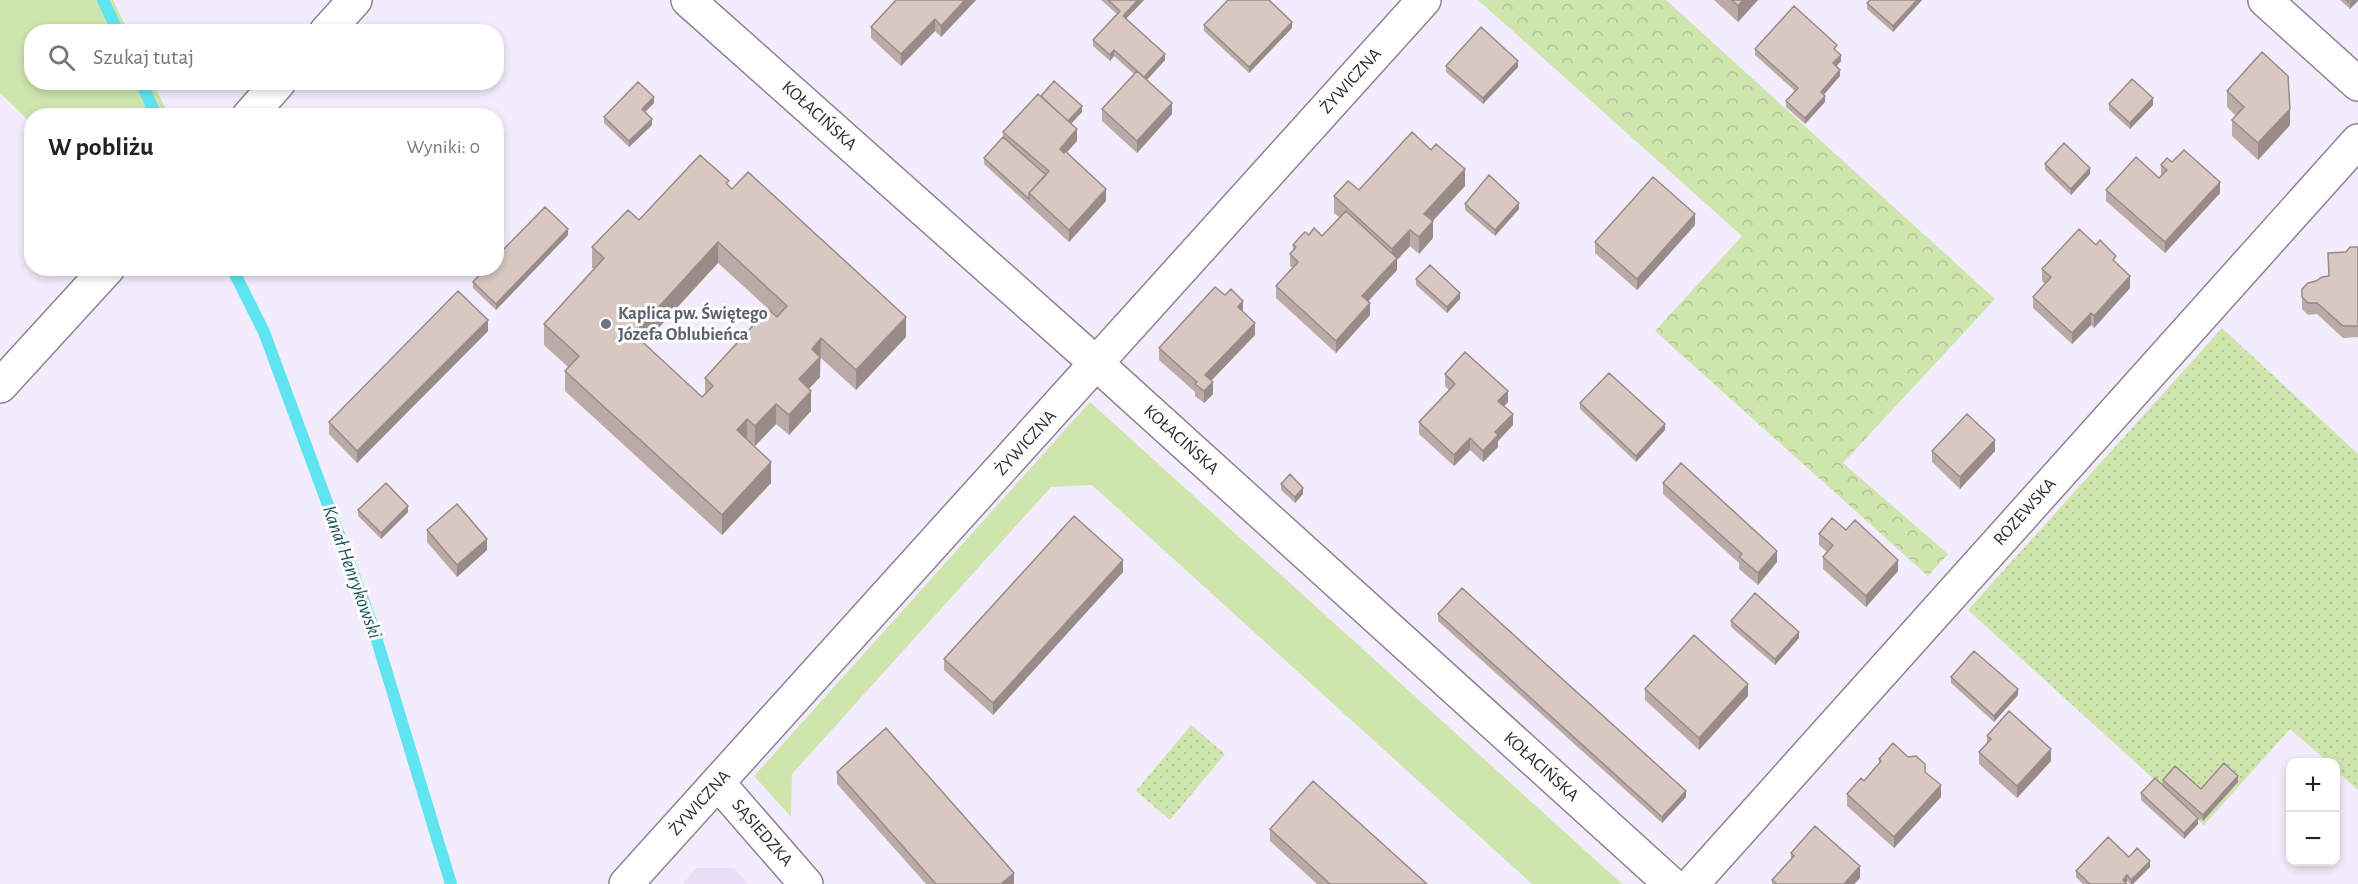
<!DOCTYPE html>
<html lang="pl">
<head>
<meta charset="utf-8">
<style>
  body { margin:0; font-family:"Alegreya Sans",sans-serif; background:#f2f2f2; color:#222 }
  .controls { position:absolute; right:18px; bottom:18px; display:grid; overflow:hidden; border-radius:12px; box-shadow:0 3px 9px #0003 }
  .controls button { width:54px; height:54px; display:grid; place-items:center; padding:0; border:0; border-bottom:2px solid #e0e0e0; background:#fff; color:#222; font:30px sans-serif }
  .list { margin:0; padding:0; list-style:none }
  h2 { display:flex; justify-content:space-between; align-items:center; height:78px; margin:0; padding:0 24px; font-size:26px }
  h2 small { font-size:20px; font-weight:400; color:#767676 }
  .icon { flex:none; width:33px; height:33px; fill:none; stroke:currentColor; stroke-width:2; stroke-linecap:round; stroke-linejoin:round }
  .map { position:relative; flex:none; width:2358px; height:884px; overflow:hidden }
  .search { position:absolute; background:#fff; box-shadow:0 3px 9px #0003; left:24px; top:24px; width:480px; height:66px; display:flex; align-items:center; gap:15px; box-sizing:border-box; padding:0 21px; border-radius:24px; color:#767676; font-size:22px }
  .panel { position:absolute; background:#fff; box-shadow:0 3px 9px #0003; left:24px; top:108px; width:480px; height:168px; border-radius:24px }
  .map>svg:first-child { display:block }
  .built { fill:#eadff6 }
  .green { fill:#cfe5ae }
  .forest { fill:url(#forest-crowns) }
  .park { fill:url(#park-dots) }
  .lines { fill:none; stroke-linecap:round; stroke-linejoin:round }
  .stream { stroke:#5fe5f0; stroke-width:12 }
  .minor-casing { stroke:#8b8492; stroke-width:36 }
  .minor { stroke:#fff; stroke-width:33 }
  .wall { fill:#bbaba7; fill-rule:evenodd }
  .shaded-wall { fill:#988b88 }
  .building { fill:#d9c7c2; stroke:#988b88; stroke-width:1.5; fill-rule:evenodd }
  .worship-dot { fill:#6b7280; stroke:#fdfdfd; stroke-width:2 }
  .labels { text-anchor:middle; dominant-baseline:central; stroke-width:6; stroke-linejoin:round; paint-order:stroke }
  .street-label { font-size:18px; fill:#2e2b31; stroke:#fdfdfd }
  .worship-label { font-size:18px; font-weight:bold; fill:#5b616d; stroke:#fdfdfd; text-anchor:start }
  .water-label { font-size:20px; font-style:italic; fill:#1c565a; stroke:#fdfdfd }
</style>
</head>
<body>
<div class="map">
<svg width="2358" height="884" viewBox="0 0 2358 884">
  <defs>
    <pattern id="forest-crowns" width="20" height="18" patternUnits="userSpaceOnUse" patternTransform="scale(1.5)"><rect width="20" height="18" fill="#cfe5ae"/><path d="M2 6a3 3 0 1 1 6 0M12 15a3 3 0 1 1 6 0" fill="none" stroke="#b2c596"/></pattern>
    <pattern id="park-dots" width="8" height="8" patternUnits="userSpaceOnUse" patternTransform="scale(1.5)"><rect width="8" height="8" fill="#cfe5ae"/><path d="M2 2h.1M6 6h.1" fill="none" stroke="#b2c596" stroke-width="1.8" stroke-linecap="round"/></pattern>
  </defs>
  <rect width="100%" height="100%" fill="#f3ecfc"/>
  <!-- built -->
  <path class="built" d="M696,868H734L748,884H683Z"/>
  <!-- green -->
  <path class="green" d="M0,0H113L128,31L32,32V82L153,83L169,115L32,116L31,123L0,93Z
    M1090,402L1622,884H1532L1092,485L1051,487L792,774L791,817L754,776Z"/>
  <!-- forest -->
  <path class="forest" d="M1478,0H1666L1995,299L1843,463L1948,554L1928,576L1655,331L1742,236Z"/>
  <!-- park -->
  <path class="park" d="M2222,328L2358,454V790L2336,770V762H2328L2290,729L2204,825L1968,610Z
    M1191,725L1225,754L1170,820L1136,791Z"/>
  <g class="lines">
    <!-- stream -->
    <path class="stream" d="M103,0L118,32
      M141,82L156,116
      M232,268L264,332L372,624L451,884"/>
    <defs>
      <path id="minor" d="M688,0L1097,364L1671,884
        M2265,0L2358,84
        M326,32L355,0
        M249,116L279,82
        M0,386L108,268
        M718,783L806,884
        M626,884L1424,0
        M1692,884L2358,141"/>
    </defs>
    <!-- minor casing -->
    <use href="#minor" class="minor-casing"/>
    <!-- minor -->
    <use href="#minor" class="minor"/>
  </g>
  <!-- wall -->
  <path class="wall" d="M896,0H976L941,37L935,31L901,66L871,38V27Z
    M1101,0H1144L1126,18L1165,60L1147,80L1172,114L1137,153L1102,121V109L1134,74L1114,56L1110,61L1093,46V40L1117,14Z
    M1714,0H1758L1738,22Z
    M1922,0L1893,32L1867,9V3Z
    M2340,0H2358L2350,9Z
    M1204,25L1292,28L1249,73L1204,31Z
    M1755,49L1837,51L1841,61L1836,66L1840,76L1824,94L1825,102L1805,124L1786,107V101L1795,91L1755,55Z
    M1446,66L1518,67L1483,104L1446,72Z
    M2227,91L2290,125L2258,160L2232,136V120L2236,116L2227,107Z
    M654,103L645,112L652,125L629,147L604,123V117Z
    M2109,104L2153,105L2130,129L2109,110Z
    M1082,112L1071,124L1077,141L1067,152L1106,201L1069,242L984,164V158L1003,137V132Z
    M2172,162L2220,193L2165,253L2106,201V190L2159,178L2161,175V165Z
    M2045,164L2090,174L2071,195L2045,170Z
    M729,186L906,337L856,390L821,358L820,359V377L809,389L811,411L789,435L776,424L755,446L746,439L771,483L722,535L565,391V371L568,367L544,345V324L594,269L592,268V247L639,220ZM718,263L777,317L705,378V395L702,397L644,344Z
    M1465,186L1433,221V238L1419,254L1410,246L1397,260V270L1368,301L1370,315L1336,353L1276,298V286L1293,268L1290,266V254L1293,251V245L1322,236L1339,217L1334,213V196L1359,190Z
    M1465,204L1519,209L1495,236L1465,210Z
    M1695,225L1637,290L1595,253V242Z
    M568,235L496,310L473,288V282Z
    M2358,247V337L2343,338L2317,314L2308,315L2302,309V289L2316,281L2329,276L2328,253L2346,252Z
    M2116,263L2130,288L2094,328L2091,325L2072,344L2033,308V297L2045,284L2042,281V269Z
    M1416,279L1460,299L1447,313L1416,285Z
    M1243,312L1255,335L1211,381L1213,394L1204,403L1195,396V392L1159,360V348Z
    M488,331L357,463L329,434V422Z
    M1445,374L1508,402L1504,406L1513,425L1498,441V447L1483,462L1470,450L1454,466L1419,434V422L1449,390L1445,386Z
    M1580,403L1665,430L1636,462L1580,409Z
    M1932,451H1995L1960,489L1932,462Z
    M1663,483L1777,562L1758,585L1739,569V563L1663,494Z
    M1281,484L1303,494L1295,503L1281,490Z
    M358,510L408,512L381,539L358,516Z
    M427,530L487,550L457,577L427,542Z
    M1819,534L1898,571L1866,607L1823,569V557L1827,552L1819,545Z
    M1123,572L993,715L944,670V659Z
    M1438,614L1686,797L1662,823L1438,621Z
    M1731,621L1799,638L1775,665L1731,627Z
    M1951,677L2018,695L1994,722L1951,683Z
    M1645,689L1748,696L1699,750L1645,700Z
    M1987,736L2051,761L2017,798L1979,764V752L1987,743Z
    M1879,759L1925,772L1941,797L1894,848L1847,806V794L1864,781L1879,764Z
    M837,772L1014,884H926L837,784Z
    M2163,780L2201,789L2238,782L2203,821L2163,786Z
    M2141,793L2198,824L2184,839L2141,800Z
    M1270,829L1427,884H1317L1270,841Z
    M1791,853L1860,878L1854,884H1772V880L1791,859Z
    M2129,857L2150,867L2133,884H2130L2127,881L2126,883L2127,884H2083L2076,877V871Z"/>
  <!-- shaded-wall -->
  <path class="shaded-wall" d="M965,0H976L941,37V26Z
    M1138,0H1144L1123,22V16Z
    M1743,0H1758L1738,22V6Z
    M1917,0H1922L1893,32V26Z
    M2353,0H2358V1L2350,9V3Z
    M935,19V31L901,66V54Z
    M1292,22V28L1249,73V67Z
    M1114,50V56L1110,61V55Z
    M1165,54V60L1144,83V77Z
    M1841,55V61L1833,70V63Z
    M1518,61V67L1483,104V98Z
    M1840,70V76L1821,98V92Z
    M1825,96V102L1805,124V118Z
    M654,97V103L642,115V109Z
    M2153,98V105L2130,129V123Z
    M1172,103V114L1137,153V141Z
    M1082,106V112L1065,130V123Z
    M2290,109V125L2258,160V143Z
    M652,119V125L629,147V141Z
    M1077,129V141L1060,160V149Z
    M2090,168V174L2071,195V189Z
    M1465,169V186L1424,230V214Z
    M2220,182V193L2165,253V242Z
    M1106,189V201L1069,242V230Z
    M1519,203V209L1495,236V230Z
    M1695,214V225L1637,290V279Z
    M1433,221V238L1419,254V237Z
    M568,229V235L496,310V304Z
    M1410,230V246L1397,260V270L1362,308V296L1392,263V249Z
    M718,242V263L634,354V334Z
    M2130,276V288L2094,328V316Z
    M1460,293V299L1447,313V307Z
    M1243,301V312L1238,307Z
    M1370,303V315L1336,353V341Z
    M2091,313V325L2072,344V333Z
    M906,317V337L856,390V370Z
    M488,320V331L357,463V451Z
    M1255,323V335L1205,387V375Z
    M821,338L820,377L799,399V379L812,349Z
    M1213,382V394L1204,403V391Z
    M811,391V411L789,435V415Z
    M1508,391V402L1498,413V401Z
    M776,404V424L755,446V426Z
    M1513,414V425L1498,441V447L1483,462V451L1495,432Z
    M747,419V439L737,450V430Z
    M1665,424V430L1636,462V456Z
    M1470,438V450L1454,466V455Z
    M1995,440V451L1960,489V477Z
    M771,462V483L722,535V515Z
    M1303,488V494L1295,503V497Z
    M408,506V512L381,539V533Z
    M487,539V550L457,577V565Z
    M1777,551V562L1758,585V573Z
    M1123,560V572L993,715V703Z
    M1898,560V571L1866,607V596Z
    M1799,632V638L1775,665V659Z
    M1748,684V696L1699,750V738Z
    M2018,689V695L1994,722V716Z
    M2051,749V761L2017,798V786Z
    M2238,776V782L2203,821V815Z
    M1941,785V797L1894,848V837Z
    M1686,791V797L1662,823V817Z
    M2198,818V824L2184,839V833Z
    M2150,861V867L2133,884H2131V880Z
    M1860,866V878L1854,884H1844Z
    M1014,873V884H1001Z
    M2127,875V881L2125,884L2123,880Z"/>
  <!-- building -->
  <path class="building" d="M896,0H965L941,26L935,19L901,54L871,27Z
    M1108,0H1138L1123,16L1165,54L1144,77L1114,50L1110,55L1093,40L1120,11Z
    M1228,0H1269L1292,22L1249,67L1204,25Z
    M1732,0H1743L1738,6Z
    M1870,0H1917L1893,26L1867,3Z
    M2346,0H2353L2350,3Z
    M1794,6L1837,45L1834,49L1841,55L1833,63L1840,70L1821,92L1825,96L1805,118L1786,101L1798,88L1755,49Z
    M1481,27L1518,61L1483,98L1446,66Z
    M2262,52L2288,76L2290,109L2258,143L2232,120L2244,107L2227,91Z
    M1137,71L1172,103L1137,141L1102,109Z
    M2132,79L2153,98L2130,123L2109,104Z
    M1054,81L1082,106L1068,121L1041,96Z
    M638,82L654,97L642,109L652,119L629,141L604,117Z
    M1038,94L1077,129L1060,149L1064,153L1065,151L1106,189L1069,230L1029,193L1049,171L1003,132Z
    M1412,132L1431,150L1436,144L1465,169L1424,214L1433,221L1419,237L1410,230L1392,249L1334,196L1348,181L1359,190Z
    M1003,137L1046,175L1029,193V199L984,158Z
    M2064,143L2090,168L2071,189L2045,164Z
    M2184,150L2220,182L2165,242L2106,190L2136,157L2159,178L2167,170L2161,165L2167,158L2172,162Z
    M700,155L729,181L726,183L732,189L748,172L906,317L856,370L821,338L812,349L820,357L799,379L811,391L789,415L776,404L755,426L747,419L737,430L771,462L722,515L565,371L579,356L544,324L604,258L592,247L628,210L639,220ZM718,242L787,306L777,317L768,309L705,378L713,386L702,397L634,334Z
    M1489,175L1519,203L1495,230L1465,204Z
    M1653,177L1695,214L1637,279L1595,242Z
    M545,207L568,229L496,304L473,282L486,268H496V257Z
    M1346,211L1397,258L1362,296L1370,303L1336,341L1276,286L1298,262L1290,254L1296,247L1293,245L1299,238L1305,232L1309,235L1314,228L1322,236Z
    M2079,229L2096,245L2100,240L2116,256L2113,260L2130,276L2094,316L2091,313L2072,333L2033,297L2051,277L2042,269Z
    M2350,247H2358V326H2343L2317,303H2308L2302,297V289L2308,283L2316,281L2322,277L2329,276L2328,253L2346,252Z
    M1430,265L1460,293L1447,307L1416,279Z
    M1215,287L1225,295L1231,289L1243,301L1238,307L1255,323L1205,375L1213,382L1204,391L1195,384L1197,382L1159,348Z
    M458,291L488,320L357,451L329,422Z
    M1465,352L1508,391L1498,401L1513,414L1495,432L1498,435L1483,451L1470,438L1454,455L1419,422L1455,384L1445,374Z
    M1609,373L1665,424L1636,456L1580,403Z
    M1967,414L1995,440L1960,477L1932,451Z
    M1681,463L1777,551L1758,573L1739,557L1742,554L1663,483Z
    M1290,474L1303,488L1295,497L1281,484Z
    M386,483L408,506L381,533L358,510Z
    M457,504L487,539L457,565L427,530Z
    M1074,516L1123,560L993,703L944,659Z
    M1832,518L1846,530L1855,520L1898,560L1866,596L1823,557L1833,545L1819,534Z
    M1462,588L1686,791L1662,817L1438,614Z
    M1755,593L1799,632L1775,659L1731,621Z
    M1694,635L1748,684L1699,738L1645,689Z
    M1974,651L2018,689L1994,716L1951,677Z
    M2009,711L2051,749L2017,786L1979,752L1991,739L1987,736Z
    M886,728L1014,873L1001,884H936L837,772Z
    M1893,743L1908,757L1916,756L1925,764V772L1941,785L1894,837L1847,794L1861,778L1864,781L1881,761L1879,759Z
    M2224,763L2238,776L2203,815L2163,780L2175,766L2201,789Z
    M2155,778L2198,818L2184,833L2141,793Z
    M1313,781L1427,884H1330L1270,829Z
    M1815,826L1860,866L1844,884H1777L1772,880L1794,856L1791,853Z
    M2108,837L2129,857L2137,848L2150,861L2131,880L2127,875L2123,880L2127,884H2090L2076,871Z"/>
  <!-- markers -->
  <circle class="worship-dot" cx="606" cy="324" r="6"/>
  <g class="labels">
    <!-- street labels -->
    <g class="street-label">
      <text transform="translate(1351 81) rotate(-48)">ŻYWICZNA</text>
      <text transform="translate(819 116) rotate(42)">KOŁACIŃSKA</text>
      <text transform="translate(1181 440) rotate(42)">KOŁACIŃSKA</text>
      <text transform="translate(1026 443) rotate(-48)">ŻYWICZNA</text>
      <text transform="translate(2025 512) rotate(-48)">ROZEWSKA</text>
      <text transform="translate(1541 767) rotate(42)">KOŁACIŃSKA</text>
      <text transform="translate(700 803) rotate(-48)">ŻYWICZNA</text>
      <text transform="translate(762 833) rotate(49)">SĄSIEDZKA</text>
    </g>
    <!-- worship labels -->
    <g class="worship-label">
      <text x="618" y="314">Kaplica pw. Świętego<tspan x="618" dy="21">Józefa Oblubieńca</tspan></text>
    </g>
    <!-- water labels -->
    <g class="water-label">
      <text transform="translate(352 572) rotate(70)">Kanał Henrykowski</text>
    </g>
  </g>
</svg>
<div class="controls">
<button>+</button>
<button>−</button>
</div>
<div class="search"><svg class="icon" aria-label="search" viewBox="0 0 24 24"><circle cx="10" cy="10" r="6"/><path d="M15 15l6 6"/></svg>Szukaj tutaj</div>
<section class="panel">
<h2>W pobliżu<small>Wyniki: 0</small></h2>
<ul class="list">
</ul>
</section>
</div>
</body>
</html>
